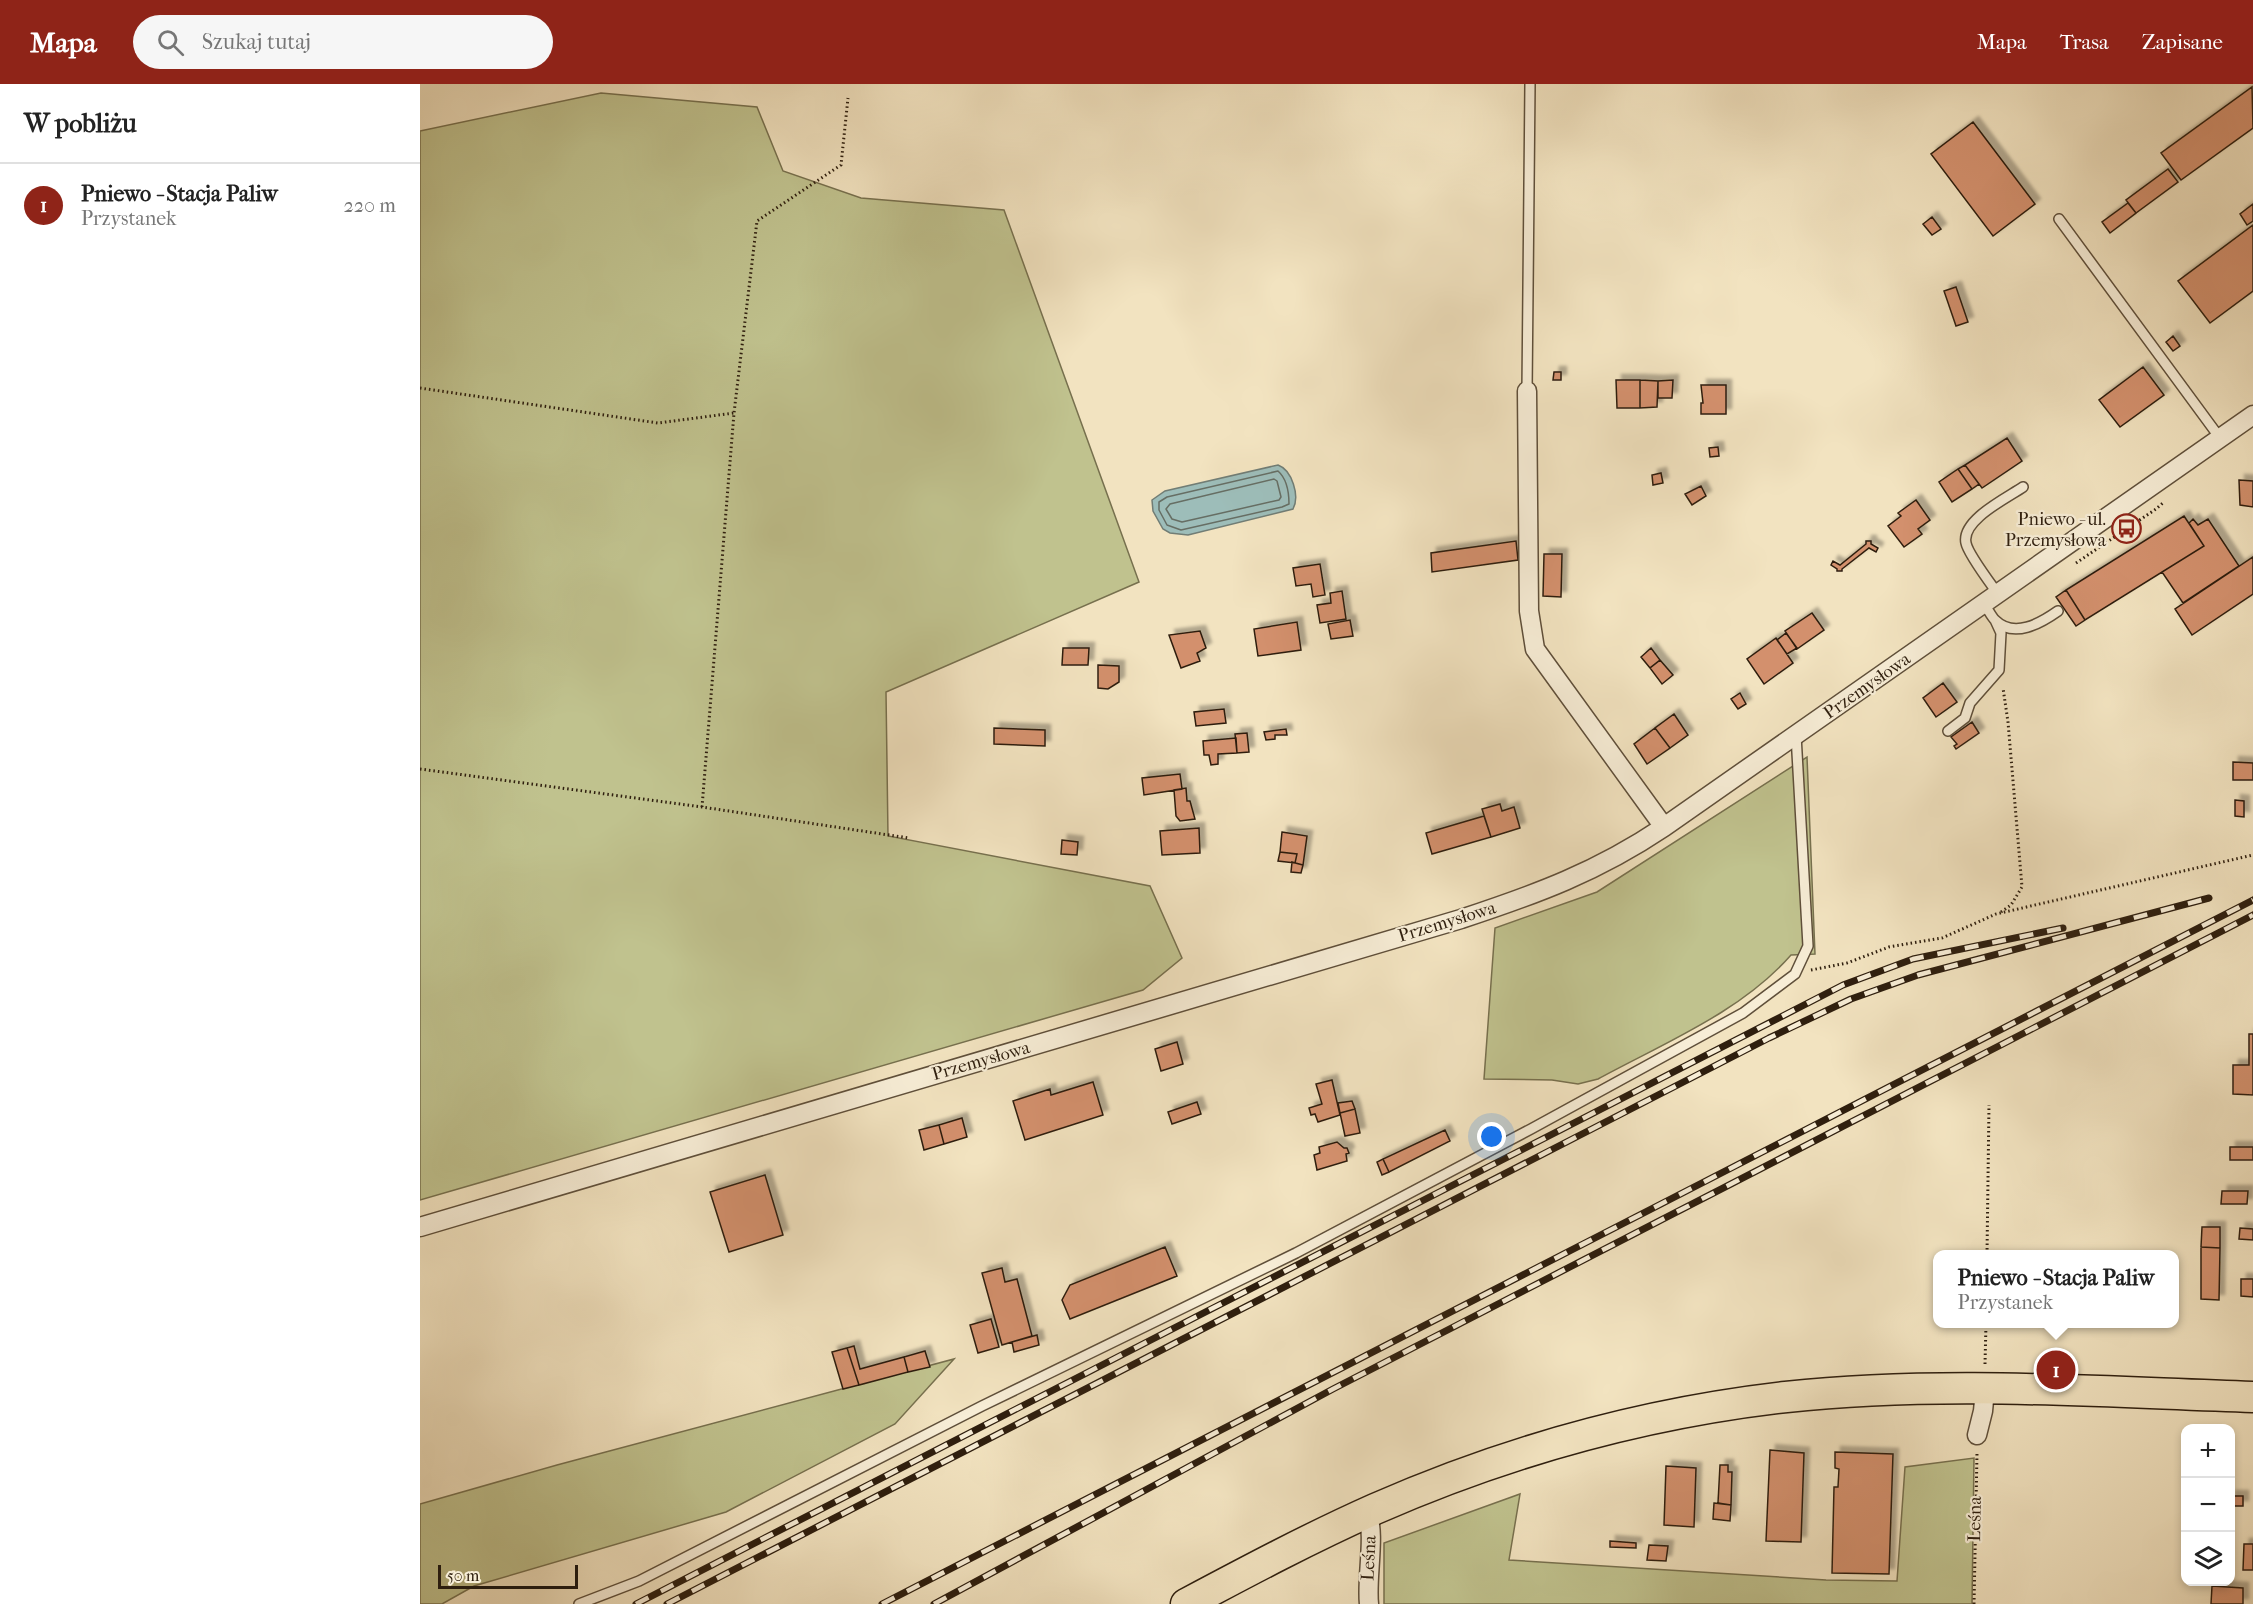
<!DOCTYPE html>
<html lang="pl">
<head>
<meta charset="utf-8">
<style>
  body { margin:0; font-family:"IM FELL French Canon",serif; background:#f6f6f6; color:#222 }
  .controls { position:absolute; right:18px; bottom:18px; display:grid; overflow:hidden; border-radius:12px; box-shadow:0 3px 9px #0003 }
  .controls button { width:54px; height:54px; display:grid; place-items:center; padding:0; border:0; border-bottom:2px solid #e0e0e0; background:#fff; color:#222; font:30px sans-serif }
  .scale { position:absolute; left:18px; bottom:15px; width:140px; box-sizing:border-box; padding-left:6px; border:3px solid #2e1e0e; border-top:0; font-size:16px; line-height:21px; white-space:nowrap; color:#2e1e0e; -webkit-text-stroke:4px #f7edd6; paint-order:stroke }
  .you { position:absolute; left:1072px; top:1053px; width:21px; height:21px; margin:-15px; border:4px solid #fff; border-radius:50%; background:#1a73e8; box-shadow:0 0 0 9px #1a73e833 }
  .badge { display:grid; place-items:center; width:39px; height:39px; border-radius:50%; background:#8f2418; color:#fff; font-size:20px; font-weight:700 }
  .pin { position:absolute; translate:-50% -50%; border:3px solid #fff; box-shadow:0 2px 6px #0006 }
  .popup { position:absolute; left:1513px; top:1166px; width:246px; height:78px; box-sizing:border-box; display:grid; place-content:center; border-radius:12px; background:#fff; filter:drop-shadow(0 2px 4px #0005); font-size:20px; white-space:nowrap; color:#767676 }
  .popup b { font-size:22px; color:#222 }
  .popup::after { content:''; position:absolute; left:50%; top:100%; margin-left:-12px; border:12px solid transparent; border-top-color:#fff }
  .list { margin:0; padding:0; list-style:none }
  h2 { display:flex; justify-content:space-between; align-items:center; height:78px; margin:0; padding:0 24px; font-size:26px }
  h2 small { font-size:20px; font-weight:400; color:#767676 }
  .list li { display:grid; grid-template-columns:39px 1fr auto; gap:18px; align-items:center; box-sizing:border-box; height:84px; padding:0 24px; border-top:2px solid #e0e0e0 }
  .list b { display:block; font-size:22px; white-space:nowrap }
  .list p { margin:0; font-size:20px; white-space:nowrap; color:#767676 }
  .list em { font-size:20px; font-style:normal; color:#767676 }
  .icon { flex:none; width:33px; height:33px; fill:none; stroke:currentColor; stroke-width:2; stroke-linecap:round; stroke-linejoin:round }
  .map { position:relative; flex:none; width:1833px; height:1520px; overflow:hidden }
  header { display:flex; align-items:center; gap:36px; box-sizing:border-box; height:84px; padding:0 30px; background:#8f2418; color:#fff }
  header strong { font-size:28px }
  nav { display:flex; gap:33px; margin-inline-start:auto; font-size:21px }
  .search { width:420px; height:54px; background:#f6f6f6; display:flex; align-items:center; gap:15px; box-sizing:border-box; padding:0 21px; border-radius:33px; color:#767676; font-size:22px }
  main { display:flex }
  aside { flex:1; background:#fff }
  .map>svg:first-child { display:block }
  .green { fill:#c0c28e; stroke:#77704e; stroke-width:1.5 }
  .water { fill:#9dbdb9; stroke:#717d75; stroke-width:1.5 }
  .lines { fill:none; stroke-linecap:round; stroke-linejoin:round }
  .shore { stroke:#666e64; stroke-width:1.5 }
  .building { fill:#d3906d; stroke:#2e1e0e; stroke-width:1.5; filter:url(#shadow) }
  .lane-casing { stroke:#5f4f3a; stroke-width:12 }
  .street-casing { stroke:#5f4f3a; stroke-width:21 }
  .primary-casing { stroke:#2e1e0e; stroke-width:33 }
  .path { stroke:#2e1e0e; stroke-width:3; stroke-dasharray:1.5 3; stroke-linecap:butt }
  .lane { stroke:#f7edd6; stroke-width:9 }
  .street { stroke:#f7edd6; stroke-width:18 }
  .primary { stroke:#f2e3c0; stroke-width:30 }
  .rail-casing { stroke:#2e1e0e; stroke-width:7 }
  .rail { stroke:#f7edd6; stroke-width:4.5; stroke-dasharray:14; stroke-linecap:butt }
  .labels { text-anchor:middle; dominant-baseline:central; stroke-width:4.5; stroke-linejoin:round; paint-order:stroke }
  .poi-label { font-size:18px; fill:#2e1e0e; stroke:#f7edd6; text-anchor:end }
  .street-label { font-size:18px; fill:#2e1e0e; stroke:#f7edd6 }
</style>
</head>
<body>
<header>
<strong>Mapa</strong>
<div class="search"><svg class="icon" aria-label="search" viewBox="0 0 24 24"><circle cx="10" cy="10" r="6"/><path d="M15 15l6 6"/></svg>Szukaj tutaj</div>
<nav><a>Mapa</a><a>Trasa</a><a>Zapisane</a></nav>
</header>
<main>
<aside>
<h2>W pobliżu<small></small></h2>
<ul class="list">
<li><span class="badge">1</span><div><b>Pniewo - Stacja Paliw</b><p>Przystanek</p></div><em>220 m</em></li>
</ul>
</aside>
<div class="map">
<svg width="1833" height="1520" viewBox="0 0 1833 1520">
  <defs>
    <filter id="shadow"><feDropShadow dx="5.5" dy="-5.5" stdDeviation="1.5" flood-color="#0004"/></filter>
  </defs>
  <rect width="100%" height="100%" fill="#f2e3c0"/>
  <filter id="stains"><feTurbulence type="fractalNoise" baseFrequency=".00333" numOctaves="4"/><feColorMatrix values="0 0 0 0 .2 0 0 0 0 .09 0 0 0 0 .02 0 0 0 .5 -.17"/></filter>
  <radialGradient id="worn" r=".72"><stop offset=".6" stop-color="#630" stop-opacity="0"/><stop offset="1" stop-color="#630" stop-opacity=".3"/></radialGradient>
  <!-- green -->
  <path class="green" d="M181,9L337,23L363,87L441,114L584,126L719,498L466,608L468,752L730,802L762,874L723,906L0,1116V47Z
    M1387,673L1395,870L1371,871C1321,928 1244,959 1178,995L1158,1000L1132,996L1064,995L1075,844L1177,808Z
    M534,1275L475,1340L306,1428L54,1502L22,1520H0V1420L137,1381Z
    M1554,1374L1552,1520H964V1459L1100,1410L1089,1476L1406,1496L1477,1497L1485,1383Z"/>
  <!-- water -->
  <path class="water" d="M858,381C872,386 880,412 873,425L768,451L750,449L743,445L733,427L732,416L745,407Z"/>
  <g class="lines">
    <!-- shore -->
    <path class="shore" d="M858,387C867,395 869,408 869,420L862,423L761,446L747,441L739,426V418L747,413Z
      M854,395L857,397L861,413L859,416L762,438L752,435L746,425L750,420Z"/>
  </g>
  <!-- building -->
  <path class="building" d="M1832,3L1833,44L1761,96L1741,69Z
    M1553,38L1615,120L1573,152L1511,70Z
    M1748,85L1758,98L1716,129L1706,116Z
    M1708,119L1716,129L1690,149L1682,138Z
    M1833,120V137L1827,141L1820,130Z
    M1512,133L1521,145L1512,151L1503,140Z
    M1833,141V207L1790,239L1758,197Z
    M1536,203L1548,238L1536,242L1524,207Z
    M1753,252L1760,262L1753,267L1746,258Z
    M1723,283L1744,311L1700,343L1679,316Z
    M1134,288H1141V296H1133Z
    M1196,296H1220V324H1197Z
    M1220,296L1238,297L1237,323L1220,324Z
    M1253,296L1252,314H1238V297Z
    M1281,301H1306V330H1281V319H1283Z
    M1587,354L1602,377L1562,404L1545,381Z
    M1298,363L1299,372L1290,373L1289,364Z
    M1545,381L1559,400L1552,405L1538,385Z
    M1538,385L1552,405L1532,418L1519,398Z
    M1241,389L1243,399L1233,401L1232,391Z
    M1819,396L1833,397V423L1820,421Z
    M1281,402L1286,412L1272,421L1265,410Z
    M1496,416L1510,436L1498,445L1502,450L1484,463L1468,442L1481,432L1478,429Z
    M1764,432L1784,462L1665,536L1646,506Z
    M1773,435L1778,441L1788,435L1819,482L1763,519L1742,488L1784,462L1769,439Z
    M1096,457L1098,476L1012,488L1011,469Z
    M1446,457H1451V460L1458,464L1456,468L1449,464L1422,485V487H1417V485L1411,481L1413,477L1420,481L1446,460Z
    M1124,470H1142L1141,513L1123,512Z
    M1833,473V510L1772,551L1755,525Z
    M900,480L905,511L893,513L891,500L876,502L873,484Z
    M1646,506L1665,536L1656,542L1636,513Z
    M922,507L926,535L900,539L897,521L911,519L910,509Z
    M1392,529L1404,546L1377,565L1365,547Z
    M930,536L933,552L911,555L908,540Z
    M877,538L881,566L838,572L834,545Z
    M780,547L786,564L777,569L780,577L761,584L749,551Z
    M1366,549L1377,564L1367,570L1357,556Z
    M1356,554L1373,579L1344,600L1327,575Z
    M643,564H669L668,581H642Z
    M1231,564L1240,576L1230,584L1221,573Z
    M1240,576L1253,591L1242,600L1230,584Z
    M678,581L699,582V598L688,605L678,604Z
    M1523,599L1537,618L1516,633L1503,614Z
    M1320,609L1326,620L1318,625L1311,615Z
    M804,625L806,639L776,642L774,628Z
    M1254,630L1268,651L1250,664L1235,644Z
    M1552,638L1559,649L1536,665L1534,662L1537,660L1531,653Z
    M574,644L625,646V662L574,660Z
    M1235,644L1250,664L1227,680L1214,660Z
    M866,645L867,651H855V655L846,656L844,648Z
    M827,649L829,668L817,669L815,650Z
    M816,654L817,669L798,670V680L791,681L789,671H784L783,657Z
    M1813,678L1833,679V696H1813Z
    M760,690L762,705L724,711L722,694Z
    M766,704L767,717H770L775,735L760,737L756,732L754,706Z
    M1815,716L1824,717V733L1815,732Z
    M1080,720L1082,727L1094,723L1100,744L1071,753L1062,725Z
    M1064,732L1071,753L1012,770L1006,749Z
    M779,744L780,769L742,771L740,747Z
    M862,748L887,752L883,781L875,779L877,770L860,768Z
    M642,756L658,758L657,771L641,770Z
    M860,768L877,770L875,779L858,777Z
    M872,778L883,781L881,789L871,788Z
    M1829,950H1833V1011L1813,1010V981H1829Z
    M757,958L763,980L741,987L735,965Z
    M912,996L920,1031L898,1038L895,1030L891,1031L889,1024L902,1020L896,1000Z
    M673,998L683,1031L605,1056L593,1017L630,1005L631,1011Z
    M932,1017L935,1025L920,1029L918,1019Z
    M777,1018L781,1030L752,1040L748,1028Z
    M935,1025L940,1049L925,1052L920,1029Z
    M542,1034L547,1053L524,1060L519,1041Z
    M519,1041L524,1060L504,1066L499,1046Z
    M1025,1046L1030,1057L969,1088L963,1075Z
    M917,1058L924,1064H927L929,1069L926,1070L927,1077L897,1086L894,1071L900,1069L899,1063Z
    M1810,1063H1833V1076H1810Z
    M963,1075L969,1088L962,1091L957,1078Z
    M345,1091L363,1151L309,1168L290,1108Z
    M1802,1107H1828L1827,1120H1801Z
    M1782,1143H1800V1164L1781,1163Z
    M1820,1144L1833,1145V1156L1819,1155Z
    M745,1163L757,1192L650,1235L642,1216L650,1201Z
    M1781,1163L1800,1164L1799,1216L1781,1215Z
    M582,1184L585,1198L597,1195L612,1252L582,1261L562,1189Z
    M1821,1195H1833V1213L1821,1212Z
    M571,1235L579,1263L558,1269L550,1241Z
    M617,1251L619,1261L594,1268L592,1258Z
    M434,1262L440,1285L484,1273L488,1288L439,1301L427,1264Z
    M427,1264L439,1301L423,1305L412,1268Z
    M505,1267L510,1283L488,1288L484,1273Z
    M1350,1366L1384,1369L1381,1458L1346,1457Z
    M1415,1368L1473,1370L1469,1490L1412,1489L1414,1403H1418L1419,1385L1415,1384Z
    M1300,1381H1308V1388H1312L1311,1421L1298,1419Z
    M1246,1382L1276,1384L1274,1443L1244,1441Z
    M1810,1412H1823V1422H1810Z
    M1294,1419L1311,1421L1310,1437L1293,1435Z
    M1190,1457L1216,1459V1464L1190,1463Z
    M1824,1460H1833V1486H1823Z
    M1229,1461L1248,1462L1246,1477L1227,1476Z
    M1792,1502L1823,1504V1520H1791Z"/>
  <g class="lines">
    <defs>
      <path id="lane" d="M1639,135L1800,354
        M1107,307L1110,0
        M1578,510C1571,500 1548,470 1546,459C1541,436 1587,414 1603,403
        M1564,520C1568,525 1571,532 1575,536C1594,555 1621,539 1638,527
        M1528,647L1545,634L1550,619L1579,586L1581,549L1575,536
        M159,1520L219,1497L562,1322L876,1169L1111,1045L1323,929L1375,890L1388,862L1376,651"/>
      <path id="street" d="M1107,307L1109,527L1115,565L1244,743
        M0,1143L1041,835C1117,810 1177,788 1244,743L1833,331
        M1557,1351L1563,1327L1565,1306
        M947,1429C956,1450 946,1494 949,1520"/>
      <path id="primary" d="M766,1520C828,1487 890,1454 955,1425C1085,1368 1225,1329 1366,1313C1521,1296 1678,1308 1833,1313"/>
    </defs>
    <!-- lane casing -->
    <use href="#lane" class="lane-casing"/>
    <!-- street casing -->
    <use href="#street" class="street-casing"/>
    <!-- primary casing -->
    <use href="#primary" class="primary-casing"/>
    <!-- path -->
    <path class="path" d="M0,304L238,339L314,329
      M1656,479L1736,425L1744,418
      M0,685L282,723L489,754
      M282,723L314,329L337,137L421,81L428,14
      M1581,828L1591,821L1602,803L1588,638L1583,604
      M1391,886L1427,879L1469,863L1522,854L1576,830L1833,771
      M1567,1170L1569,1021
      M1565,1280L1566,1240
      M1554,1520L1557,1369"/>
    <!-- lane -->
    <use href="#lane" class="lane"/>
    <!-- street -->
    <use href="#street" class="street"/>
    <!-- primary -->
    <use href="#primary" class="primary"/>
    <defs>
      <path id="rail" d="M216,1520L1423,901L1493,875L1643,844
        M247,1520L1349,954L1431,915L1498,891L1789,814
        M462,1520L1833,816
        M514,1520L913,1305L1833,831"/>
    </defs>
    <!-- rail casing -->
    <use href="#rail" class="rail-casing"/>
    <!-- rail -->
    <use href="#rail" class="rail"/>
  </g>
  <!-- icons -->
  <defs>
    <symbol id="bus-ring" viewBox="-11 -11 22 22"><circle r="9.5" fill="#f7edd6" stroke="#8f2418" stroke-width="1.5"/><path d="M-5-6H5V4H4V6H2V4H-2V6H-4V4H-5ZM-3.5-4V0h7V-4ZM-3.5 1.2v1.5H-2V1.2ZM2 1.2v1.5H3.5V1.2Z" fill="#8f2418"/></symbol>
  </defs>
  <g fill-rule="evenodd">
    <use href="#bus-ring" x="1690" y="428" width="33" height="33"/>
  </g>
  <g class="labels">
    <!-- poi labels -->
    <g class="poi-label">
      <text x="1686" y="435">Pniewo - ul.<tspan x="1686" dy="21">Przemysłowa</tspan></text>
    </g>
    <!-- street labels -->
    <g class="street-label">
      <text transform="translate(1447 602) rotate(-35)">Przemysłowa</text>
      <text transform="translate(1027 838) rotate(-17)">Przemysłowa</text>
      <text transform="translate(561 977) rotate(-16)">Przemysłowa</text>
      <text transform="translate(1555 1435) rotate(-89)">Leśna</text>
      <text transform="translate(949 1474) rotate(-87)">Leśna</text>
    </g>
  </g>
  <rect width="100%" height="100%" filter="url(#stains)"/>
  <rect width="100%" height="100%" fill="url(#worn)"/>
</svg>
<div class="controls">
<button>+</button>
<button>−</button>
<button><svg class="icon" aria-label="layers" viewBox="0 0 24 24"><path d="M12 4l9 5-9 5-9-5zM3 14l9 5 9-5"/></svg></button>
</div>
<div class="scale">50 m</div>
<div class="you"></div>
<div class="pin badge" style="left:1636px;top:1286px">1</div>
<div class="popup"><b>Pniewo - Stacja Paliw</b>Przystanek</div>
</div>
</main>
</body>
</html>
